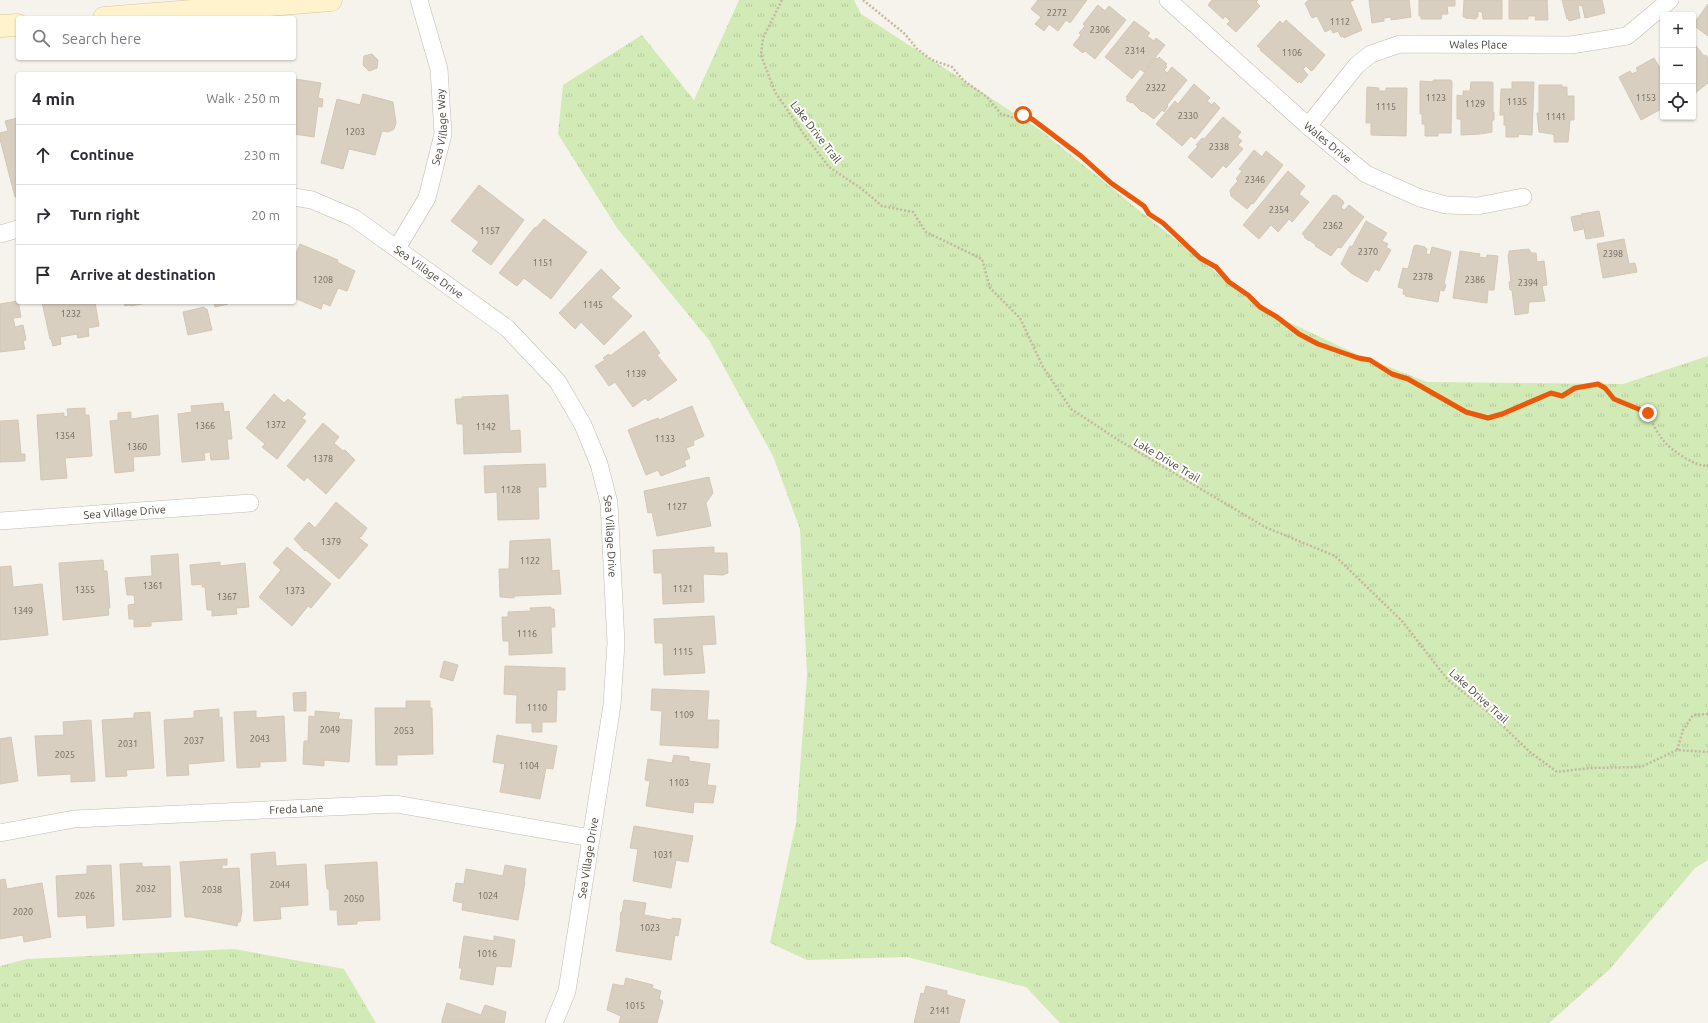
<!DOCTYPE html>
<html lang="en">
<head>
<meta charset="utf-8">
<style>
  body { margin:0; font-family:Ubuntu,sans-serif; background:#f2f2f3; color:#2b2b33 }
  .controls { position:absolute; right:12px; top:12px; display:grid; overflow:hidden; border-radius:4px; box-shadow:0 1px 3px #0004 }
  .controls button { width:36px; height:36px; display:grid; place-items:center; padding:0; border:0; border-bottom:1px solid #e1e1e2; background:#fff; color:#2b2b33; font:20px sans-serif }
  .stop { position:absolute; width:12px; height:12px; margin:-9px; border:3px solid #ea580c; border-radius:50%; background:#fff }
  .stop.end { background:#ea580c; border-color:#fff; box-shadow:0 1px 4px #0008 }
  .list { margin:0; padding:0; list-style:none }
  h2 { display:flex; justify-content:space-between; align-items:center; height:52px; margin:0; padding:0 16px; font-size:17px }
  h2 small { font-size:13px; font-weight:400; color:#7c7c81 }
  .list li { display:grid; grid-template-columns:26px 1fr auto; gap:12px; align-items:center; box-sizing:border-box; height:60px; padding:0 16px; border-top:1px solid #e1e1e2 }
  .list b { display:block; font-size:15px; white-space:nowrap }
  .list em { font-size:13px; font-style:normal; color:#7c7c81 }
  .icon { flex:none; width:22px; height:22px; fill:none; stroke:currentColor; stroke-width:2; stroke-linecap:round; stroke-linejoin:round }
  .map { position:relative; flex:none; width:1708px; height:1023px; overflow:hidden }
  .search { position:absolute; background:#fff; box-shadow:0 1px 3px #0004; left:16px; top:16px; width:280px; height:44px; display:flex; align-items:center; gap:10px; box-sizing:border-box; padding:0 14px; border-radius:4px; color:#7c7c81; font-size:15px }
  .panel { position:absolute; background:#fff; box-shadow:0 1px 3px #0004; left:16px; top:72px; width:280px; height:232px; border-radius:4px }
  .map>svg:first-child { display:block }
  .grass { fill:url(#grass-tufts) }
  .building { fill:#d8cfc1; stroke:#d3c7b4 }
  .lines { fill:none; stroke-linecap:round; stroke-linejoin:round }
  .street-casing { stroke:#c2bbae; stroke-width:18 }
  .secondary-casing { stroke:#d6c79b; stroke-width:23 }
  .path { stroke:#c4b79f; stroke-width:2.5; stroke-dasharray:2 2; stroke-linecap:butt }
  .street { stroke:#fff; stroke-width:17 }
  .secondary { stroke:#fff3cd; stroke-width:22 }
  .route { stroke:#ea580c; stroke-width:5 }
  .labels { text-anchor:middle; dominant-baseline:central; stroke-width:4; stroke-linejoin:round; paint-order:stroke }
  .number-label { font-size:9px; fill:#6e675b }
  .street-label { font-size:11px; fill:#4b4439; stroke:#fff }
</style>
</head>
<body>
<div class="map">
<svg width="1708" height="1023" viewBox="0 0 1708 1023">
  <defs>
    <pattern id="grass-tufts" width="24" height="20" patternUnits="userSpaceOnUse"><rect width="24" height="20" fill="#d2eab5"/><path d="M3 7l-1-3M5 7V3M7 7l1-3M15 17l-1-3M17 17v-4M19 17l1-3" fill="none" stroke="#b6ca9c"/></pattern>
  </defs>
  <rect width="100%" height="100%" fill="#f6f3ec"/>
  <!-- grass -->
  <path class="grass" d="M739,0H854L861,14L1040,130L1261,309L1354,353L1427,382L1623,384L1708,356V860L1695,868L1610,969L1549,1023H1060L1026,987L907,957L807,960L770,943L796,823L807,675L800,529L773,456L709,340L617,228L558,134L563,85L642,35L694,100Z
    M234,949L344,969L376,1023H0V966L27,959Z"/>
  <!-- building -->
  <path class="building" d="M1038,0H1087L1070,23L1066,20L1058,31L1049,24L1044,31L1035,24L1041,17L1031,9Z
    M1212,0H1258L1256,2L1260,6L1236,32L1227,24L1230,21L1225,16L1223,19L1208,5Z
    M1309,0H1354L1350,2L1362,30L1344,38L1343,36L1341,37L1338,31L1333,33L1331,29L1325,32L1317,16L1312,18L1305,3Z
    M1369,0H1409L1411,17L1391,20V17L1384,18V21L1372,23Z
    M1419,0H1455V6H1447L1448,14H1442L1441,19H1421V16H1419Z
    M1464,0H1502V19H1483L1482,12L1478,11V17H1476V19L1465,18V17H1463Z
    M1509,0H1548H1547L1548,20H1535L1536,16H1528V19H1509Z
    M1562,0H1602L1605,13L1585,18L1582,5L1578,6L1580,18L1569,21L1568,18L1567,19Z
    M1708,4V36L1693,25Z
    M1098,5L1105,11L1109,6L1126,20L1095,59L1085,51L1083,53L1073,45L1081,35L1079,33L1085,26L1083,24Z
    M1286,20L1325,55L1313,70L1311,71L1306,66L1303,69L1308,75L1301,83L1299,81L1298,83L1260,50L1261,49L1257,46L1280,21L1283,24Z
    M1134,21L1150,33L1147,36L1154,41L1156,38L1165,45L1144,72L1140,69L1132,79L1105,57Z
    M1693,42L1704,56L1706,55L1708,58V83L1694,94L1693,92Z
    M372,54L378,60L377,68L369,71L363,65L364,56Z
    M1159,57L1167,64L1165,65L1167,67L1164,70L1167,73L1172,67L1187,80L1167,105L1168,106L1164,112L1162,110L1154,119L1143,111L1142,112L1132,102L1131,103L1126,100L1128,98L1126,97L1156,58L1158,59Z
    M1654,58L1663,73V108L1641,120L1619,77L1630,71L1632,74L1638,71L1636,68Z
    M295,79L321,83L318,98L323,99L322,107L318,106L314,137L294,134Z
    M1433,80H1451L1452,82L1451,133H1438V136H1425V124H1422V114H1420V81L1433,82Z
    M1471,82H1492L1493,83V112H1494V120H1492V132L1480,134L1461,135V119H1457V95L1463,96V91H1470Z
    M1512,82H1534L1532,135L1519,134L1518,137H1506V125H1504V115H1500L1501,89H1512Z
    M1194,84L1210,98L1207,101L1212,105L1214,102L1220,108L1195,139L1191,136L1182,146L1156,124L1175,101L1178,104Z
    M1539,85H1562V87H1567V96H1574V120H1570L1568,142H1554V135L1552,134L1539,132L1537,113H1539Z
    M1367,87L1379,88V91H1386V88H1407L1406,136L1371,135V123H1366Z
    M363,94L393,102L396,123L394,129L388,132L382,131L375,155L349,149L343,169L321,163L337,99L360,105Z
    M1223,117L1241,132L1237,137L1242,141L1238,145L1243,149L1226,168L1223,165L1212,178L1188,157L1198,146L1196,145L1202,138L1204,139Z
    M18,118V196L15,197L0,139V133L8,131L5,121Z
    M1254,150L1262,157L1266,151L1283,165L1253,204L1252,203L1247,209L1231,196L1230,190L1238,181L1236,179L1242,171L1239,169Z
    M1288,171L1305,186L1299,194L1309,202L1292,222L1289,219L1278,232L1271,225L1259,239L1243,225Z
    M479,185L524,220L491,265L472,251L479,242L451,221Z
    M1333,195L1335,196L1336,195L1343,201L1344,203L1341,207L1344,210L1349,205L1364,217L1341,248L1338,247L1331,256L1315,246L1316,245L1309,240V241L1304,237L1305,236L1302,234Z
    M1599,211L1604,236L1586,239L1581,214Z
    M1580,215L1583,229L1574,231L1571,217Z
    M544,219L587,252L551,299L524,278L517,286L499,273L535,227L536,228Z
    M1366,221L1387,233L1382,241L1388,244L1386,247L1391,250L1379,271L1375,269L1367,282L1351,273L1341,264L1350,246L1352,247Z
    M1624,239L1629,264L1635,263L1637,272L1603,278L1597,244Z
    M300,244L338,260L337,262L355,271L347,291L338,288L330,306L323,303L321,309L294,298V258Z
    M1416,245L1425,247V248L1427,249L1426,254L1430,255L1432,247L1451,252L1444,284L1446,285L1444,291L1440,290L1438,302L1405,296L1406,295L1403,294L1404,289L1398,287L1403,268L1408,269L1414,246Z
    M1529,249L1531,253H1536L1537,262L1544,261L1547,285L1542,286L1545,301L1529,302L1528,313L1515,315L1512,290H1510L1509,282H1511L1508,255L1509,254V251Z
    M1460,251L1480,254L1479,257L1486,258L1487,255L1498,256L1494,290H1488L1487,303L1453,298Z
    M601,269L620,288L611,297L632,316L604,345L581,322L575,329L559,313Z
    M18,301L21,317L13,318L15,327L23,325L26,340L23,341L25,349L0,352V304Z
    M42,302H95L99,326L88,328L89,336L78,338L77,334L60,337L61,344L53,346L51,339H50Z
    M124,302H151L131,306L130,305L125,306Z
    M214,302H227L228,304L215,307Z
    M204,307L205,309H207L212,330L188,335L183,312Z
    M644,331L660,353L657,355L677,380L648,401L645,398L633,407L615,382L609,386L595,366L605,360L603,358L609,354L610,356Z
    M274,394L284,403L288,399L306,414L302,418L306,421L277,459L262,447L265,444L246,428Z
    M508,395L510,431L520,430L521,452L464,454L463,424H457L455,399H462V397Z
    M223,403L224,412L229,411L232,439H227L229,459L211,460L210,452L204,453L205,460L182,462L178,414L192,412L191,406Z
    M692,406L704,436L693,441L694,445L686,448L690,458L684,461L686,466L661,476L658,470L646,475L628,430L658,418L659,420Z
    M85,408V415H89L92,456L65,458L67,478L41,480L37,415L64,413V417L68,416L67,409Z
    M131,412V419L158,415L160,455L133,457L134,471L115,473L110,421L118,420V413Z
    M18,420L21,454H25V461L0,462V421Z
    M323,423L339,437L334,443L343,451L345,450L355,460L326,494L307,477L304,481L287,466Z
    M545,464L546,487H538L539,519L498,520L497,492L485,493L484,466Z
    M709,477L713,493L706,503L711,526L657,536L652,512L648,513L644,491Z
    M336,502L367,528L361,537L360,536L359,538L368,545L339,579L306,550L305,551L294,539L309,522L315,528Z
    M550,539L552,571L559,570L561,594L514,596V598L500,597L499,569H509L510,541Z
    M287,547L331,584L311,608L308,606L292,626L259,597L281,570L273,563Z
    M714,547V553H727L728,573L723,575L703,574L704,602L663,604L662,573H654L653,550Z
    M178,554L182,620L151,622V626L134,627V619H129L128,605L135,604L134,595H127L125,578L152,576L151,556Z
    M103,560L104,571H107L110,608H108L109,615L63,620L59,563Z
    M220,562V566L245,563L249,607L236,608L237,614L212,616V610H207L205,587H202V584L192,585L190,565Z
    M11,566L13,587L42,584L48,635L0,640V567Z
    M551,607V609H554L555,627H551L552,653L509,655V641H503L502,617H508V612L531,611L530,608Z
    M714,616L716,644L702,645L705,673L664,675L663,643H655L654,619Z
    M444,661L458,665L453,681L440,677Z
    M505,666L565,668V690H557L556,722H542V732H532V723H516L517,695L504,694Z
    M652,689L709,691L707,720H719L718,748L660,745L662,711L651,710Z
    M306,692V711H294L293,693Z
    M406,701H430V708H432L433,754L397,755V765H376L375,708H406Z
    M219,709V718L222,717L224,761L188,764L189,775L167,776L164,720L194,718V711Z
    M256,711V718L284,716L286,761L260,762V767L237,768L234,712Z
    M315,711L340,713L338,719L352,720L349,762L324,760V766L303,764L304,741H308L309,716L315,717Z
    M150,712L154,768L126,770L127,776L106,777L102,720L134,718V713Z
    M91,720L95,781L71,782V774L38,776L35,736L64,735L63,722Z
    M497,735L557,746L553,769L546,768L540,799L500,792L505,764L493,762Z
    M11,737L18,781L0,784V739Z
    M674,755L689,757V761L710,764L707,785L716,786L713,803L694,802L693,813L646,806L650,781L645,780L648,759L672,763Z
    M634,826L693,836L688,862L676,860L671,888L633,881L638,849L630,848Z
    M275,852L276,866L306,864L308,905L280,907L281,919L254,921L251,854Z
    M227,859V865H222V869L239,868L242,911L240,922H238L237,926L191,917H185L180,862Z
    M377,862L380,920L357,921V924L338,925L337,910H330L329,889H327L325,865Z
    M142,863V867L170,866L171,917L123,920L120,864Z
    M111,865L114,926L87,928L86,915L58,917L56,876L87,874V866Z
    M505,865L526,869L524,882H525L518,920L462,910L463,903L453,901L456,883L464,884L466,869L503,876Z
    M5,879L7,889L42,883L51,937L24,942L23,935L0,939V880Z
    M624,900L646,903L644,915L672,920V918L681,919L678,936L675,935L671,960L616,951L621,921L620,920L621,912H622Z
    M464,936L494,941V936L515,940L511,967L496,966L493,985L460,979L462,968H459Z
    M626,978L653,985L652,988L661,991L659,999L663,1001L657,1023H619L621,1016L607,1010L613,984L624,986Z
    M926,986L947,991V995L965,1000L959,1023H914L921,993L924,994Z
    M447,1003L481,1015L485,1005L506,1012L504,1023H442V1020Z"/>
  <g class="lines">
    <defs>
      <g id="street">
        <path id="s1" d="M1168,0L1308,126L1366,174L1420,198L1446,205L1478,206L1523,197"/>
        <path id="s2" d="M1308,126L1357,65L1371,54L1400,44L1571,45L1627,36L1670,0"/>
        <path id="s3" d="M294,197L312,200L354,218L507,328L558,382L583,425L599,464L609,503L616,643L612,705L567,991L554,1023"/>
        <path d="M0,234L18,229"/>
        <path id="s4" d="M397,248L427,198L443,134L439,69L419,0"/>
        <path id="s5" d="M0,521L250,503"/>
        <path id="s6" d="M0,833L74,819L396,804L591,838"/>
      </g>
      <path id="secondary" d="M104,18L331,0
        M0,26L18,25"/>
    </defs>
    <!-- street casing -->
    <use href="#street" class="street-casing"/>
    <!-- secondary casing -->
    <use href="#secondary" class="secondary-casing"/>
    <!-- path -->
    <path class="path" d="M782,0L763,38L761,55L775,92L803,133L829,167L862,189L882,206L913,212L926,232L982,259L990,288L1020,318L1043,367L1071,409L1120,441L1265,527L1335,556L1402,621L1448,680L1487,711L1530,752L1557,772L1590,768L1641,767L1677,750L1708,752
      M863,0L905,34L917,49L932,60L952,67L963,80L987,97L1001,114L1015,118L1023,115L1040,125L1081,156L1111,183L1144,206L1149,214L1163,223L1200,257L1216,267L1229,282L1248,295L1260,307L1277,317L1299,333L1318,344L1358,358L1370,359L1392,374L1408,379L1466,412L1488,418L1502,415L1551,393L1562,396L1575,388L1598,384L1605,388L1614,399L1648,413C1658,436 1664,445 1685,458C1693,462 1699,466 1708,466
      M1677,750L1683,730L1693,715L1708,714"/>
    <!-- street -->
    <use href="#street" class="street"/>
    <!-- secondary -->
    <use href="#secondary" class="secondary"/>
  </g>
  <g class="lines">
    <!-- route -->
    <path class="route" d="M1023,115L1032,119L1040,125L1081,156L1111,183L1144,206L1149,214L1163,223L1200,258L1216,267L1229,282L1248,295L1260,307L1277,317L1299,334L1318,344L1358,358L1370,360L1392,374L1408,379L1466,412L1488,418L1502,414L1551,393L1562,396L1575,388L1598,384L1605,388L1614,399L1648,413"/>
  </g>
  <g class="labels">
    <!-- number labels -->
    <g class="number-label">
      <text x="1057" y="13">2272</text>
      <text x="1340" y="22">1112</text>
      <text x="1100" y="30">2306</text>
      <text x="1135" y="51">2314</text>
      <text x="1292" y="53">1106</text>
      <text x="1156" y="88">2322</text>
      <text x="1436" y="98">1123</text>
      <text x="1646" y="98">1153</text>
      <text x="1517" y="102">1135</text>
      <text x="1475" y="104">1129</text>
      <text x="1386" y="107">1115</text>
      <text x="1188" y="116">2330</text>
      <text x="1556" y="117">1141</text>
      <text x="355" y="132">1203</text>
      <text x="1219" y="147">2338</text>
      <text x="1255" y="180">2346</text>
      <text x="1279" y="210">2354</text>
      <text x="1333" y="226">2362</text>
      <text x="490" y="231">1157</text>
      <text x="1368" y="252">2370</text>
      <text x="1613" y="254">2398</text>
      <text x="543" y="263">1151</text>
      <text x="1423" y="277">2378</text>
      <text x="323" y="280">1208</text>
      <text x="1475" y="280">2386</text>
      <text x="1528" y="283">2394</text>
      <text x="593" y="305">1145</text>
      <text x="71" y="314">1232</text>
      <text x="636" y="374">1139</text>
      <text x="276" y="425">1372</text>
      <text x="205" y="426">1366</text>
      <text x="486" y="427">1142</text>
      <text x="65" y="436">1354</text>
      <text x="665" y="439">1133</text>
      <text x="137" y="447">1360</text>
      <text x="323" y="459">1378</text>
      <text x="511" y="490">1128</text>
      <text x="677" y="507">1127</text>
      <text x="331" y="542">1379</text>
      <text x="530" y="561">1122</text>
      <text x="153" y="586">1361</text>
      <text x="683" y="589">1121</text>
      <text x="85" y="590">1355</text>
      <text x="295" y="591">1373</text>
      <text x="227" y="597">1367</text>
      <text x="23" y="611">1349</text>
      <text x="527" y="634">1116</text>
      <text x="683" y="652">1115</text>
      <text x="537" y="708">1110</text>
      <text x="684" y="715">1109</text>
      <text x="330" y="730">2049</text>
      <text x="404" y="731">2053</text>
      <text x="260" y="739">2043</text>
      <text x="194" y="741">2037</text>
      <text x="128" y="744">2031</text>
      <text x="65" y="755">2025</text>
      <text x="529" y="766">1104</text>
      <text x="679" y="783">1103</text>
      <text x="663" y="855">1031</text>
      <text x="280" y="885">2044</text>
      <text x="146" y="889">2032</text>
      <text x="212" y="890">2038</text>
      <text x="85" y="896">2026</text>
      <text x="488" y="896">1024</text>
      <text x="354" y="899">2050</text>
      <text x="23" y="912">2020</text>
      <text x="650" y="928">1023</text>
      <text x="487" y="954">1016</text>
      <text x="635" y="1006">1015</text>
      <text x="940" y="1011">2141</text>
    </g>
    <!-- street labels -->
    <g class="street-label">
      <text stroke="none"><textPath href="#s2" startOffset="205">Wales Place</textPath></text>
      <text stroke="none"><textPath href="#s4" startOffset="131">Sea Village Way</textPath></text>
      <text transform="translate(816 132) rotate(52)">Lake Drive Trail</text>
      <text stroke="none"><textPath href="#s1" startOffset="214">Wales Drive</textPath></text>
      <text stroke="none"><textPath href="#s3" startOffset="156">Sea Village Drive</textPath></text>
      <text transform="translate(1167 460) rotate(31)">Lake Drive Trail</text>
      <text stroke="none"><textPath href="#s5" startOffset="125">Sea Village Drive</textPath></text>
      <text stroke="none"><textPath href="#s3" startOffset="492">Sea Village Drive</textPath></text>
      <text transform="translate(1479 696) rotate(42)">Lake Drive Trail</text>
      <text stroke="none"><textPath href="#s6" startOffset="298">Freda Lane</textPath></text>
      <text transform="translate(588 858) rotate(-81)">Sea Village Drive</text>
    </g>
  </g>
</svg>
<div class="controls">
<button>+</button>
<button>−</button>
<button><svg class="icon" aria-label="locate" viewBox="0 0 24 24"><circle cx="12" cy="12" r="6"/><path d="M12 2v4M12 18v4M2 12h4M18 12h4"/></svg></button>
</div>
<div class="stop" style="left:1023px;top:115px"></div>
<div class="stop end" style="left:1648px;top:413px"></div>
<div class="search"><svg class="icon" aria-label="search" viewBox="0 0 24 24"><circle cx="10" cy="10" r="6"/><path d="M15 15l6 6"/></svg>Search here</div>
<section class="panel">
<h2>4 min<small>Walk · 250 m</small></h2>
<ul class="list">
<li><svg class="icon" aria-label="ahead" viewBox="0 0 24 24"><path d="M12 20V5M6 11l6-6 6 6"/></svg><div><b>Continue</b></div><em>230 m</em></li>
<li><svg class="icon" aria-label="right" viewBox="0 0 24 24"><path d="M7 20v-9h11M14 6l5 5-5 5"/></svg><div><b>Turn right</b></div><em>20 m</em></li>
<li><svg class="icon" aria-label="arrive" viewBox="0 0 24 24"><path d="M6 21V4h12l-3 4 3 4H6"/></svg><div><b>Arrive at destination</b></div></li>
</ul>
</section>
</div>
</body>
</html>
